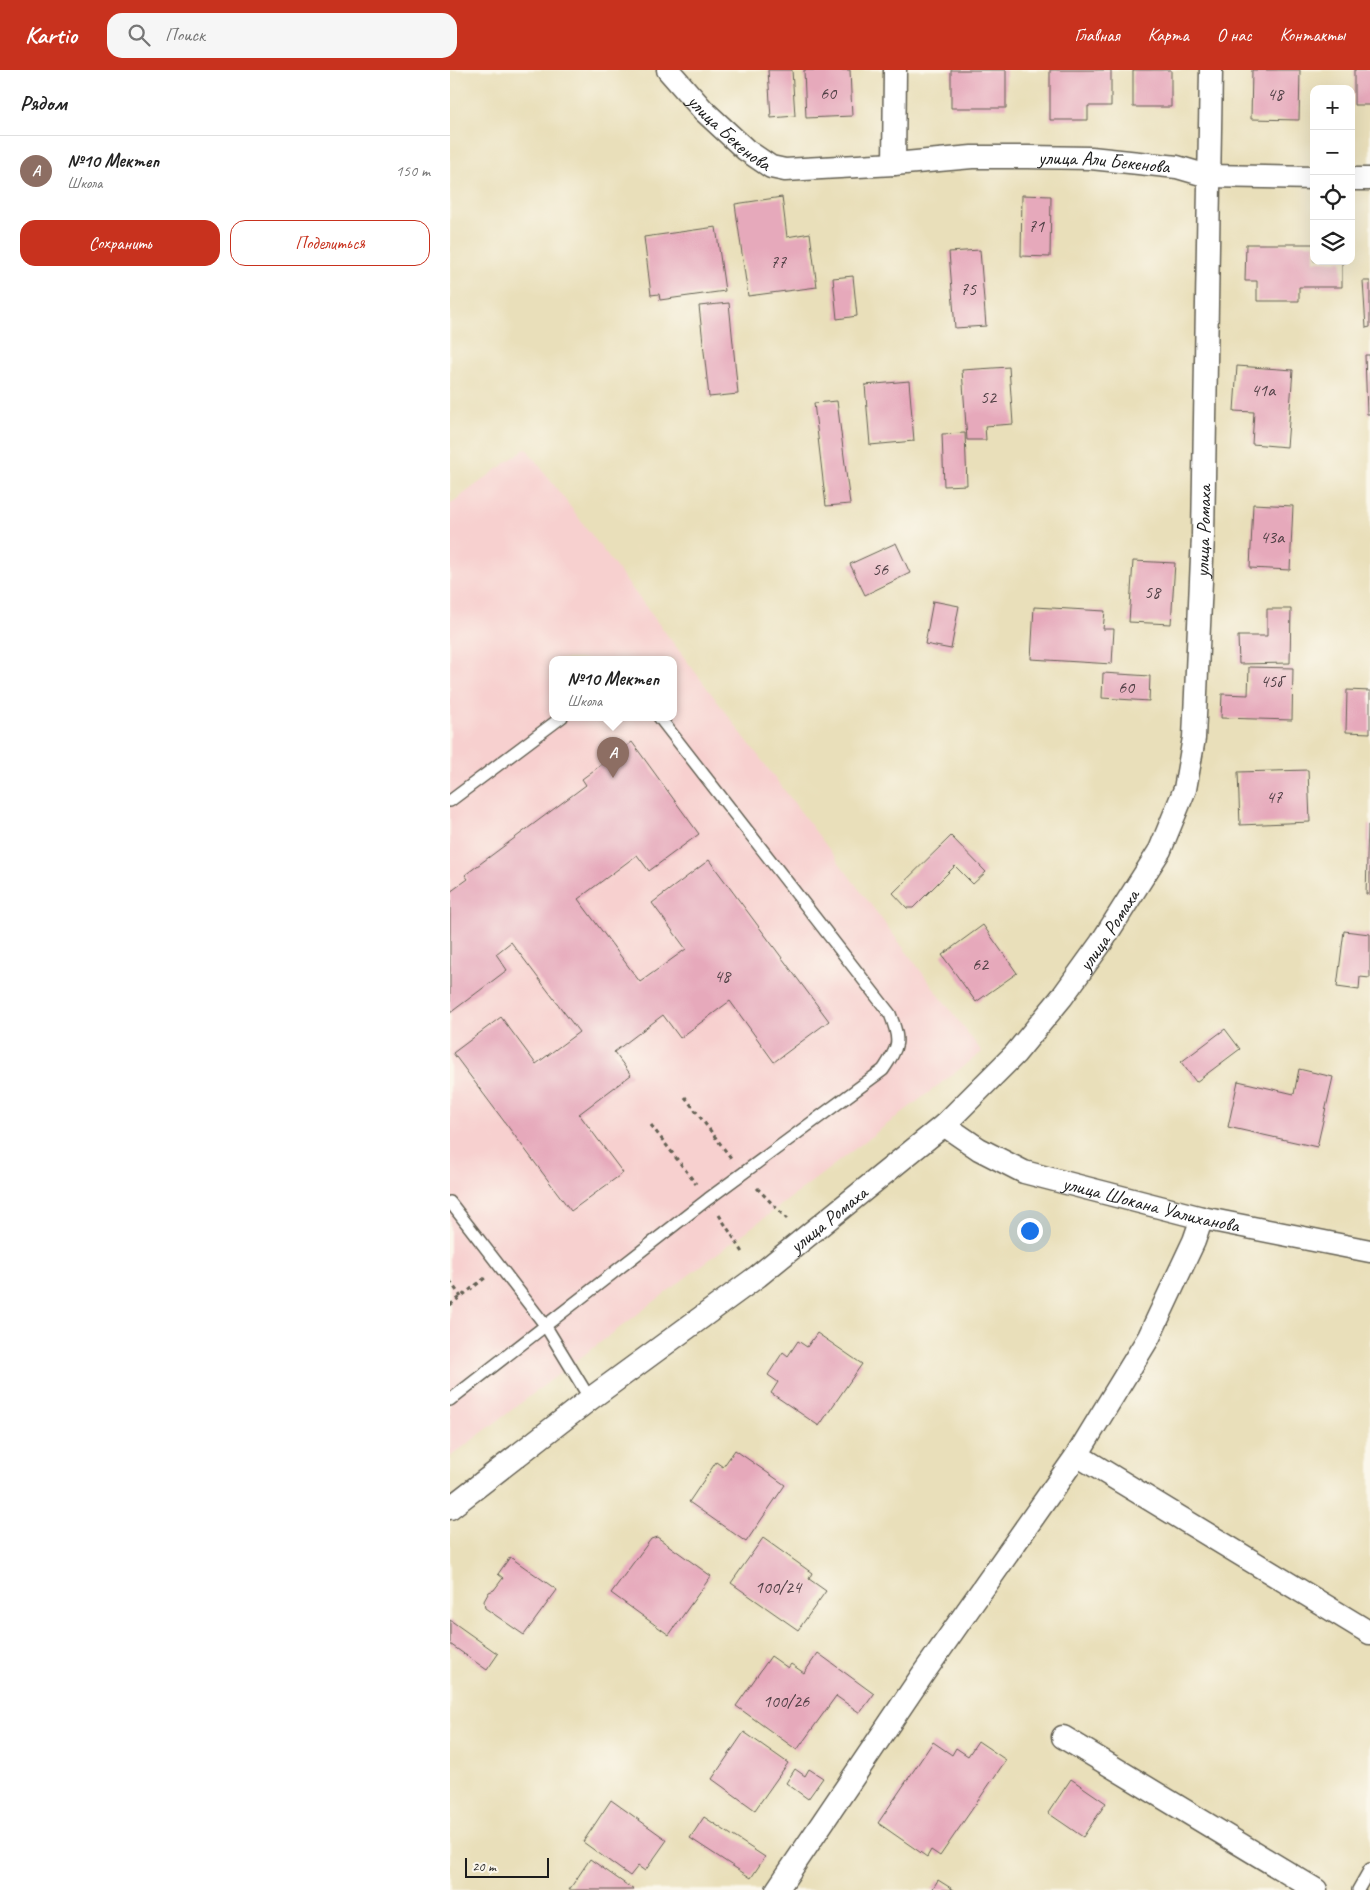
<!DOCTYPE html>
<html lang="ru">
<head>
<meta charset="utf-8">
<style>
  body { margin:0; font-family:Caveat,sans-serif; background:#f6f6f6; color:#222 }
  .controls { position:absolute; right:15px; top:15px; display:grid; overflow:hidden; border-radius:10px; box-shadow:0 5px 20px #0002 }
  .controls button { width:45px; height:45px; display:grid; place-items:center; padding:0; border:0; border-bottom:1px solid #e0e0e0; background:#fff; color:#222; font:25px sans-serif }
  .scale { position:absolute; left:15px; bottom:12px; width:84px; box-sizing:border-box; padding-left:5px; border:2px solid #1c1c1c; border-top:0; font-size:14px; line-height:18px; white-space:nowrap; color:#1c1c1c; -webkit-text-stroke:4px #fbf7ec; paint-order:stroke }
  .you { position:absolute; left:579px; top:1160px; width:18px; height:18px; margin:-12px; border:4px solid #fff; border-radius:50%; background:#1a73e8; box-shadow:0 0 0 8px #1a73e833 }
  .badge { display:grid; place-items:center; width:32px; height:32px; border-radius:50%; background:#c8321e; color:#fff; font-size:16px; font-weight:700 }
  .pin { position:absolute; translate:-50% -41px; filter:drop-shadow(0 1px 2px #0008) }
  .pin::after { content:''; position:absolute; top:26px; width:18px; height:15px; background:inherit; clip-path:polygon(0 0,100% 0,50% 100%) }
  .popup { position:absolute; left:99px; top:586px; width:128px; height:65px; box-sizing:border-box; display:grid; place-content:center; border-radius:10px; background:#fff; filter:drop-shadow(0 1px 4px #0005); font-size:16px; white-space:nowrap; color:#767676 }
  .popup b { font-size:19px; color:#222 }
  .popup::after { content:''; position:absolute; left:50%; top:100%; margin-left:-10px; border:10px solid transparent; border-top-color:#fff }
  .list { margin:0; padding:0; list-style:none }
  h2 { display:flex; justify-content:space-between; align-items:center; height:65px; margin:0; padding:0 20px; font-size:21px }
  h2 small { font-size:16px; font-weight:400; color:#767676 }
  .list li { display:grid; grid-template-columns:32px 1fr auto; gap:15px; align-items:center; box-sizing:border-box; height:70px; padding:0 20px; border-top:1px solid #e0e0e0 }
  .list b { display:block; font-size:19px; white-space:nowrap }
  .list p { margin:0; font-size:16px; white-space:nowrap; color:#767676 }
  .list em { font-size:16px; font-style:normal; color:#767676 }
  .actions { display:flex; gap:10px; padding:15px 20px }
  .actions a { flex:1; padding:11px 0; border:1px solid #c8321e; border-radius:15px; text-align:center; font-size:18px; color:#c8321e }
  .actions .main { background:#c8321e; color:#fff }
  .icon { flex:none; width:28px; height:28px; fill:none; stroke:currentColor; stroke-width:2; stroke-linecap:round; stroke-linejoin:round }
  .map { position:relative; flex:none; width:920px; height:1820px; overflow:hidden }
  header { display:flex; align-items:center; gap:30px; box-sizing:border-box; height:70px; padding:0 25px; background:#c8321e; color:#fff }
  header strong { font-size:24px }
  nav { display:flex; gap:28px; margin-inline-start:auto; font-size:18px }
  .search { width:350px; height:45px; background:#f6f6f6; display:flex; align-items:center; gap:12px; box-sizing:border-box; padding:0 18px; border-radius:15px; color:#767676; font-size:19px }
  main { display:flex }
  aside { flex:1; background:#fff }
  .map>svg:first-child { display:block }
  .built { fill:#f7d0cf; fill-rule:evenodd }
  .building { fill:#e6a9bb }
  .lines { fill:none; stroke-linecap:round; stroke-linejoin:round }
  .lane-casing { stroke:#646053; stroke-width:14 }
  .street-casing { stroke:#646053; stroke-width:25 }
  .path { stroke:#646053; stroke-width:3; stroke-dasharray:4 4; stroke-linecap:butt }
  .lane { stroke:#fff; stroke-width:11 }
  .street { stroke:#fff; stroke-width:22 }
  .labels { text-anchor:middle; dominant-baseline:central; stroke-width:4; stroke-linejoin:round; paint-order:stroke }
  .number-label { font-size:18px; fill:#4e3f44 }
  .street-label { font-size:20px; fill:#1c1c1c; stroke:#fbf7ec }
</style>
</head>
<body>
<header>
<strong>Kartio</strong>
<div class="search"><svg class="icon" aria-label="search" viewBox="0 0 24 24"><circle cx="10" cy="10" r="6"/><path d="M15 15l6 6"/></svg>Поиск</div>
<nav><a>Главная</a><a>Карта</a><a>О нас</a><a>Контакты</a></nav>
</header>
<main>
<aside>
<h2>Рядом<small></small></h2>
<ul class="list">
<li><span class="badge" style="background:#8d6e63">A</span><div><b>№10 Мектеп</b><p>Школа</p></div><em>150 m</em></li>
</ul>
<div class="actions"><a class="main">Сохранить</a><a>Поделиться</a></div>
</aside>
<div class="map">
<svg width="920" height="1820" viewBox="0 0 920 1820">
  <rect width="100%" height="100%" fill="#fbf7ec"/>
  <filter id="ink" filterUnits="userSpaceOnUse"><feTurbulence type="fractalNoise" baseFrequency=".02" numOctaves="2"/><feDisplacementMap in="SourceGraphic" scale="10" xChannelSelector="R" yChannelSelector="G"/><feConvolveMatrix kernelMatrix="1 2 1 2 8 2 1 2 1" color-interpolation-filters="sRGB"/></filter>
  <filter id="wash" filterUnits="userSpaceOnUse"><feTurbulence type="fractalNoise" baseFrequency=".0096" numOctaves="4" result="noise"/><feDisplacementMap in="SourceGraphic" scale="20" xChannelSelector="R" yChannelSelector="G"/><feGaussianBlur stdDeviation="1.12" result="paint"/><feColorMatrix in="noise" values="0 0 0 0 0 0 0 0 0 0 0 0 0 0 0 0 0 1.4 0 .05"/><feComposite in="paint" operator="in"/></filter>
  <g filter="url(#wash)">
    <rect width="100%" height="100%" fill="#e9dfba"/>
    <!-- built -->
    <path class="built" d="M76,378L532,982L0,1387V434ZM103,589H223V647H103Z"/>
    <g id="blocks">
      <!-- building -->
      <path class="building" d="M318,0H342L345,46L321,48Z
        M354,0H400L402,46L356,48Z
        M501,0H556V38H501Z
        M600,0H661V36H638V50H600Z
        M683,0H721V37H683Z
        M802,0H850L849,50L801,49Z
        M904,0H920V35H904Z
        M572,125L601,126L600,187L571,186Z
        M332,127L337,167L360,163L367,217L298,226L285,134Z
        M266,157L275,221L210,230L209,224L201,225L194,167Z
        M796,174H864V191H892V217H849V231H807V211H795Z
        M530,180L536,256L505,258L499,182Z
        M403,206L407,246L387,249L383,208Z
        M913,211H920V257L916,258Z
        M279,233L288,324L259,327L249,236Z
        M915,285H920V344H917Z
        M787,296L843,300L837,377L802,374L804,342L784,341Z
        M559,297L563,354L535,356L536,370H517L512,300Z
        M459,311L464,371L420,375L415,315Z
        M387,331L400,434L376,436L364,333Z
        M515,363L517,415L494,416L492,364Z
        M803,434L843,436L840,500L800,498Z
        M446,473L460,503L415,525L400,494Z
        M683,491L725,493L721,554L679,552Z
        M483,531L509,536L501,579L475,574Z
        M584,537L655,541L653,559H664L662,594L581,589Z
        M817,539H841L840,593L789,594L788,566H817Z
        M799,597L843,598L842,650L771,648L772,624L798,625Z
        M653,603L700,606L699,631L652,628Z
        M897,620L920,621V663L896,662Z
        M182,672L249,764L199,801L187,785L128,829L190,912L236,879L202,833L259,790L379,951L324,992L280,931L230,968L213,945L164,982L181,1005L129,1044L173,1103L121,1141L3,983L51,947L86,994L129,962L61,872L46,884L57,900L0,943V822L18,809L15,805L136,715L132,709Z
        M858,700L860,752L790,755L788,702Z
        M918,755H920V824H916Z
        M501,766L536,802L523,814L505,796L463,838H457L443,823Z
        M533,855L567,903L526,932L492,885Z
        M894,861L920,864V908L910,907L909,920L887,917Z
        M775,959L790,979L746,1012L731,992Z
        M849,999L883,1007L867,1077L778,1057L788,1011L844,1024Z
        M367,1263L412,1294L369,1356L321,1323L328,1312L318,1305L333,1282L338,1286L348,1271L357,1277Z
        M285,1380L335,1415L296,1472L239,1432L266,1392L273,1397Z
        M207,1467L261,1506L219,1565L161,1523L201,1469Z
        M313,1468L362,1503L359,1509L376,1521L348,1560L281,1513Z
        M60,1487L107,1520L74,1565L35,1538L34,1531L39,1522L44,1520L53,1508L48,1504Z
        M0,1550L48,1584L37,1600L0,1574Z
        M368,1583L424,1624L410,1643L386,1626L347,1680L286,1636L321,1586L338,1598L341,1594L354,1603Z
        M294,1662L338,1693L305,1740L262,1709Z
        M528,1671L556,1690L490,1786L481,1780L477,1787L428,1753L483,1672L502,1685L506,1678L518,1686Z
        M345,1699L355,1706L359,1699L373,1708L358,1729L336,1713Z
        M621,1709L656,1733L633,1767L598,1743Z
        M161,1730L217,1770L195,1801L188,1796L180,1806L133,1772Z
        M254,1747L315,1787L301,1808L240,1768Z
        M140,1789L184,1820H119Z
        M488,1810L504,1820H482Z"/>
    </g>
  </g>
  <g filter="url(#ink)">
    <use href="#blocks" fill-opacity="0" stroke="#646053" stroke-width="1"/>
    <g class="lines">
      <defs>
        <path id="lane" d="M0,731L112,647
          M0,1132L95,1255L140,1329
          M0,1330L258,1129L433,1000C449,976 451,972 440,944L209,647
          M908,1820L920,1799"/>
        <g id="street">
          <path id="s1" d="M218,0L253,40L296,80L321,97L335,100L444,94L522,87H578L641,88L727,97L758,106L864,108"/>
          <path d="M444,94L445,0"/>
          <path d="M901,109H920"/>
          <path id="s2" d="M494,1055L529,1079L574,1102L752,1148L920,1181"/>
          <path d="M627,1385L920,1563"/>
          <path id="s3" d="M0,1438L140,1329L308,1206L494,1055L565,984L612,927L651,873L710,780L735,719L744,668L753,466L761,0"/>
          <path d="M613,1667L866,1820"/>
          <path d="M327,1820L475,1601L627,1385L699,1267L744,1171L752,1148"/>
        </g>
      </defs>
      <!-- lane casing -->
      <use href="#lane" class="lane-casing"/>
      <!-- street casing -->
      <use href="#street" class="street-casing"/>
      <!-- path -->
      <path class="path" d="M235,1027L281,1088
        M201,1055L246,1114
        M307,1118L337,1149
        M269,1145L294,1184
        M0,1211L11,1227
        M0,1235L35,1208"/>
      <!-- lane -->
      <use href="#lane" class="lane"/>
      <!-- street -->
      <use href="#street" class="street"/>
    </g>
  </g>
  <g class="labels">
    <!-- number labels -->
    <g class="number-label">
      <text x="378" y="23">60</text>
      <text x="825" y="24">48</text>
      <text x="586" y="156">71</text>
      <text x="328" y="192">77</text>
      <text x="518" y="219">75</text>
      <text x="813" y="320">41а</text>
      <text x="538" y="327">52</text>
      <text x="822" y="467">43а</text>
      <text x="430" y="499">56</text>
      <text x="702" y="522">58</text>
      <text x="821" y="611">45б</text>
      <text x="676" y="617">60</text>
      <text x="824" y="727">47</text>
      <text x="530" y="894">62</text>
      <text x="272" y="906">48</text>
      <text x="328" y="1517">100/24</text>
      <text x="336" y="1631">100/26</text>
    </g>
    <!-- street labels -->
    <g class="street-label">
      <text stroke="none"><textPath href="#s1" startOffset="88">улица Бекенова</textPath></text>
      <text stroke="none"><textPath href="#s1" startOffset="476">улица Али Бекенова</textPath></text>
      <text stroke="none"><textPath href="#s3" startOffset="1301">улица Ромаха</textPath></text>
      <text stroke="none"><textPath href="#s3" startOffset="881">улица Ромаха</textPath></text>
      <text stroke="none"><textPath href="#s2" startOffset="224">улица Шокана Уалиханова</textPath></text>
      <text stroke="none"><textPath href="#s3" startOffset="476">улица Ромаха</textPath></text>
    </g>
  </g>
</svg>
<div class="controls">
<button>+</button>
<button>−</button>
<button><svg class="icon" aria-label="locate" viewBox="0 0 24 24"><circle cx="12" cy="12" r="6"/><path d="M12 2v4M12 18v4M2 12h4M18 12h4"/></svg></button>
<button><svg class="icon" aria-label="layers" viewBox="0 0 24 24"><path d="M12 4l9 5-9 5-9-5zM3 14l9 5 9-5"/></svg></button>
</div>
<div class="scale">20 m</div>
<div class="you"></div>
<div class="pin badge" style="left:163px;top:708px;background:#8d6e63">A</div>
<div class="popup"><b>№10 Мектеп</b>Школа</div>
</div>
</main>
</body>
</html>
